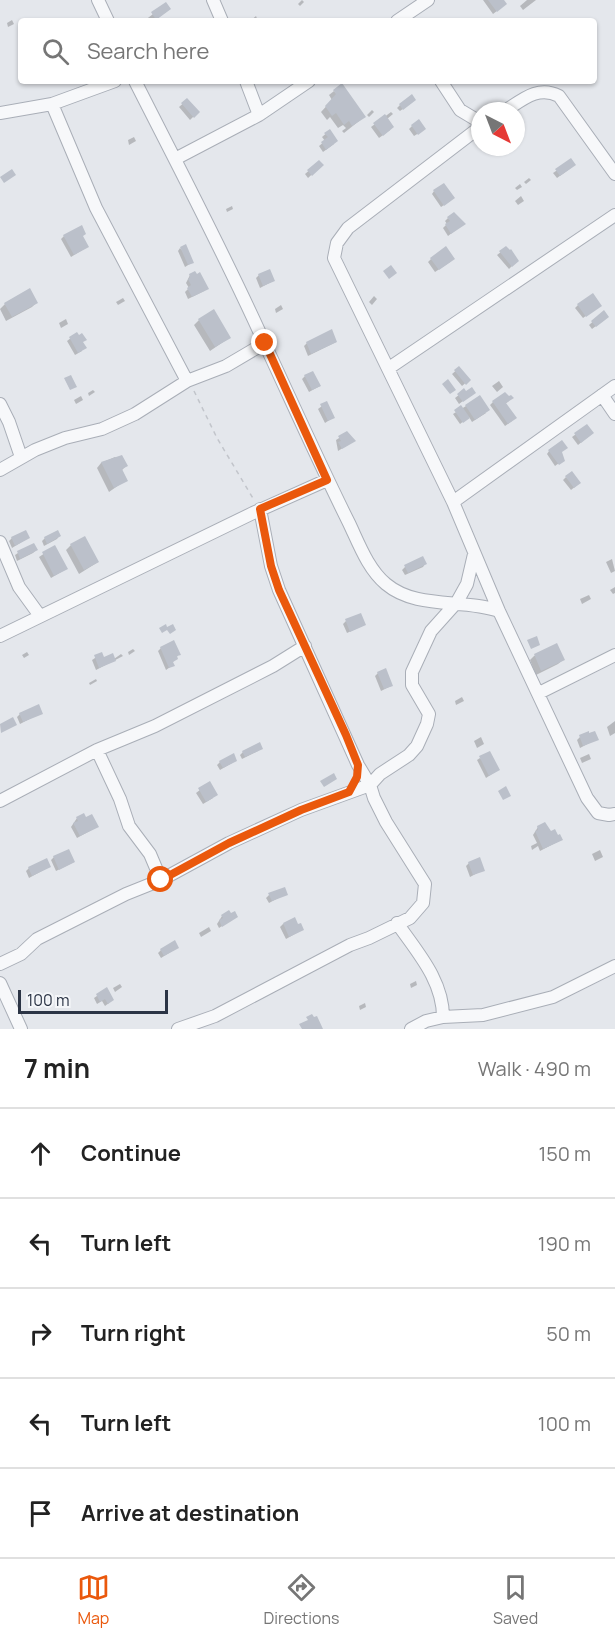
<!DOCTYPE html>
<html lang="en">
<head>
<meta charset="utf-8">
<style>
  body { margin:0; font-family:Manrope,sans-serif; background:#f2f2f2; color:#222 }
  .compass { position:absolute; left:471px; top:102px; width:54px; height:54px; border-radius:50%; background:#fff; box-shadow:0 2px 4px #0004; rotate:138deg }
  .scale { position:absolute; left:18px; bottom:15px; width:150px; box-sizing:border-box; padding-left:6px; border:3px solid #2b3445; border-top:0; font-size:16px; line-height:21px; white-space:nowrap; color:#2b3445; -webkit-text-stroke:4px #f4f6f9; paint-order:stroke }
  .stop { position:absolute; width:18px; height:18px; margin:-14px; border:4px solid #ea580c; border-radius:50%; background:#fff }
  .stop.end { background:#ea580c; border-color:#fff; box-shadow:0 2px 6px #0008 }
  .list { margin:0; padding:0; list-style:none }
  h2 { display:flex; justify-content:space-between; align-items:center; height:78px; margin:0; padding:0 24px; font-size:26px }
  h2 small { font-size:20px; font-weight:400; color:#767676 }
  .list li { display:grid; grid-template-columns:39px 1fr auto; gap:18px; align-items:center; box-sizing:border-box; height:90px; padding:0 24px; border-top:2px solid #e0e0e0 }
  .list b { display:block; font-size:22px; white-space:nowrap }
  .list em { font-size:20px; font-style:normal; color:#767676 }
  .icon { flex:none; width:33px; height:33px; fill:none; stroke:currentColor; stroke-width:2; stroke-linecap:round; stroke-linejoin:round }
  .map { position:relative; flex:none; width:615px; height:1029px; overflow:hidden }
  .search { position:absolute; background:#fff; box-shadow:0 2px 4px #0004; left:18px; right:18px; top:18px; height:66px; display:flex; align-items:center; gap:15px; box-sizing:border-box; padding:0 21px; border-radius:6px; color:#767676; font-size:22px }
  .sheet { height:528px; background:#fff }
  nav { display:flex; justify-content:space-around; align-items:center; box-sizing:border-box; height:84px; border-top:2px solid #e0e0e0; background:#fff; font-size:16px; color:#767676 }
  nav a { display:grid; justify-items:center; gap:3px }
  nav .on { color:#ea580c }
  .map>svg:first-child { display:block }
  .shadow { fill:#0003 }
  .building { fill:#bbc0ca }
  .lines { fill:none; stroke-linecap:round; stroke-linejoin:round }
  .minor-casing { stroke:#a9aeb7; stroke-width:14 }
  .path { stroke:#c2c5cb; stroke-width:1.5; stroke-dasharray:4.5 4.5; stroke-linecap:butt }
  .minor { stroke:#f7f8fa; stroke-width:12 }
  .route { stroke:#ea580c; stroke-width:8 }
</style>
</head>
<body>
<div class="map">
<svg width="615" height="1029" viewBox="0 0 615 1029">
  <rect width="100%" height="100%" fill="#e4e7ec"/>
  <!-- shadow -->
  <path class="shadow" d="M302,0L304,2L300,6L298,4Z
    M483,0H502V7L493,14Z
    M527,0H536L523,10L520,6Z
    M166,4V12L153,21H144Z
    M256,16L258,21H250Z
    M12,20L14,24L8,27L7,23Z
    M334,91L359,121L344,133L342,131L346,128L343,125L338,128L330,117L327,120L321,112L332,100L329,95Z
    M187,100L198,112L190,120L179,107Z
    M411,103L400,111L397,108L400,105Z
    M372,110L374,112L369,117L367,115Z
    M391,112L393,114L387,119L390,130L379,138L371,127Z
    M412,126L422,131L414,136L409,129Z
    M329,131L334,144L323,152L319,146L325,141L322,137Z
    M134,137L136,141L129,145L128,140Z
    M319,162L322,165L308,178L305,174Z
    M571,168L557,178L553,173L556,171Z
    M529,178L531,180L526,184L524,182Z
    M520,184L522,187L517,190L515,188Z
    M434,191L450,201L441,207L432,194Z
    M521,196L524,201L518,205L515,201Z
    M232,206L233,209L227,212L226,209Z
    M448,218L461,226L448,236L443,228L447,224L445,221Z
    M64,236H81L87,247L71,257L61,239Z
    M180,248L193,262L185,267L178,251Z
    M506,248L517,261L509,269L497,255Z
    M431,259L450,262L435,272L428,262Z
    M190,275L204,291L188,299L185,292L189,288L186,283Z
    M259,275L273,281L260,288L256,278Z
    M374,296L377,299L372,305L369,302Z
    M123,298L125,301L118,305L116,302Z
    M36,303L32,307L6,321L0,309L5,304Z
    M281,305L283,309L276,313L275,309Z
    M578,305L597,308L583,318L575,308Z
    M604,312V320L592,329L589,325Z
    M66,319L68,324L61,328L59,323Z
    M199,320L229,338L210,351L194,325Z
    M76,334L82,343V351L75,355L67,341Z
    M336,342L308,356L304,346L307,343Z
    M459,368L469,380L462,386L452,374Z
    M305,376L320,386L309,392L302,379Z
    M499,381L503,387L497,392L492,386Z
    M93,390L95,392L89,396L88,393Z
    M464,391L471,395L459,404L455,398Z
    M81,396L83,400L76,404L74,400Z
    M509,401L505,404L512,421L505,426L490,405L493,402Z
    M326,403L334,417L325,423L318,409Z
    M466,406L486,413L472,422L469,417L460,424L453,414Z
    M587,426L589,436L578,445L572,437Z
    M347,433L351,443L338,451L336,440Z
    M549,451L561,452L563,460L555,466L547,454Z
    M115,457L126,466L121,471L126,480L109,492L97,468L101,463Z
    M566,477L576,486L571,490L563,480Z
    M59,536L57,539L44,546L42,541L45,538Z
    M12,538H28L12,548L9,541Z
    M34,545L36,550L33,553L17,561L15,555L18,553Z
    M71,545L98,562L79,574L66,550Z
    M54,547L66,569L51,578L39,557Z
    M423,558L425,564L423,567L405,575L402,570L405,567Z
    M612,559L615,571L611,573L606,562Z
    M615,587V593L613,594L610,590Z
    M589,595L591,599L582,604L580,599Z
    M346,621L364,625L347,633L343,624Z
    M557,645L563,660L558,664L536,675L530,660L534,656Z
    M161,648L179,654L172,663L173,665L166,670L158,651Z
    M133,649L135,651L129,655L128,652Z
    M27,652L29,655L24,658L22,655Z
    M101,654L103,659H114L121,654L123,656L96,670L92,660Z
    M378,673L391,686L381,691L375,676Z
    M96,679L97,681L90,685L89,683Z
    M462,697L464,701L456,705L455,701Z
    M41,713L20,724L17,717L20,714Z
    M615,721V733L610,736L607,727Z
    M594,732L597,739L580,748L577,740L580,737Z
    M481,737L484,744L477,748L474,741Z
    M258,751L242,759L240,755L243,752Z
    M589,754L591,759L582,763L580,758Z
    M480,758L498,770L486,778L477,760Z
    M220,762L232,763L220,770L217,765Z
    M209,783L213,798L203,804L196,793Z
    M77,818L97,827L77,838L71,827Z
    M538,827L551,833L561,840L540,851L538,846L532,850L531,846L537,843L533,835Z
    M600,850L603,857L595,861L592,854Z
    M54,857L74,862L56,871L51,860Z
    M469,863L483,870L470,877L466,866Z
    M49,867L29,878L26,871L29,868Z
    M286,894L269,903L266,898L269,895Z
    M222,916L236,917L219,928L217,924Z
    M283,924L297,926L302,930L286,939L280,927Z
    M209,927L211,931L201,937L199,933Z
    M177,948L161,958L158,953L161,950Z
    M416,981L417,985L411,988L410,984Z
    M120,984L122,987L115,992L113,988Z
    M107,989L109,1003L105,1006L102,1001L97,1004L94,998Z
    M365,1003L366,1007L360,1010L359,1006Z"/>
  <!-- building -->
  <path class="building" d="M488,0H504L507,4L497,12Z
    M166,2L171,9L156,20L151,12Z
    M342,83L366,117L352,126L349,121L344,125L336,113L332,116L325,106L336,94L333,90Z
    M412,94L416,100L403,110L399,104Z
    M187,98L200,112L194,118L181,103Z
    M385,114L394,127L383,136L373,123Z
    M419,119L426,129L418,135L411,125Z
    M330,129L338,141L326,150L321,142L328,137L324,133Z
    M571,158L576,165L560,176L555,169Z
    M319,160L324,165L312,176L307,170Z
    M12,169L16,175L4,183L0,177Z
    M444,183L455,198L444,206L433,190Z
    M454,212L466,224L451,234L445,224L450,221L447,217Z
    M82,225L86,234L83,236L89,247L74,255L63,235Z
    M186,244L194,263L188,265L180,247Z
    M446,246L455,259L439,270L430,258Z
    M506,246L510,250L511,249L519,261L512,267L499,251Z
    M391,265L397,273L389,279L383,271Z
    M270,269L275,281L263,286L258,274Z
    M195,271L197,274L200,272L209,289L192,297L187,288L191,285L188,279L190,277L189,274Z
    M30,288L38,303L12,317L4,303Z
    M593,293L602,306L586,317L577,304Z
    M214,309L231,338L215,347L198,319Z
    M604,310L609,317L596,327L591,321Z
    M332,329L337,342L311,354L306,342Z
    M77,332L79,335L82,333L87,340L83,342L87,348L78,353L69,337Z
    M459,366L471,380L466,385L454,370Z
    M313,371L321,386L312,390L304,375Z
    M71,375L77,387L70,390L64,378Z
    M448,379L456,390L450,394L442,384Z
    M472,387L476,393L463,402L457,394L464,388L466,391Z
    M505,392L509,396L511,395L514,398L506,403L517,418L508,424L492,401Z
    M480,395L490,410L475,420L465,405Z
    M327,401L335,418L328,421L320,404Z
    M461,405L470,418L463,423L454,410Z
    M587,424L594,433L581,443L574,433Z
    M347,431L356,441L342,449L338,442L341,441L338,436Z
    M562,440L568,448L562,452L565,461L559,465L548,450Z
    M122,455L128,466L122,469L128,481L114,488L101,462Z
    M572,471L581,483L574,488L565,476Z
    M26,530L30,538L15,546L11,537Z
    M58,530L61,536L47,544L44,537Z
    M85,536L99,562L84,570L70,544Z
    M34,543L38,550L20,559L17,551Z
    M55,545L68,569L54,576L42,552Z
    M423,556L427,564L408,573L404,565Z
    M361,613L366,625L350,632L345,619Z
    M166,624L167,627L173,624L176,630L170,634L167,630L162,633L159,628Z
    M537,636L540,645L531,649L527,640Z
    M174,640L181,655L177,656L178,659L173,662L175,666L169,668L160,647Z
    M557,643L565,660L541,671L534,654Z
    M102,652L104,657L113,653L116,661L99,668L94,655Z
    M386,668L393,686L384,689L377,672Z
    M39,704L43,714L23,722L19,713Z
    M13,717L17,725L1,733L0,724Z
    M589,731V733L595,731L599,740L583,746L579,735Z
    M260,742L263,749L245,757L242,751Z
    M490,751L500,770L489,776L479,756Z
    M234,753L237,761L223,768L219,761Z
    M334,773L337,779L324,787L320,781Z
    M210,781L218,795L206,802L198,788Z
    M506,786L511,796L503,800L498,791Z
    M84,813L86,817L92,814L99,827L80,836L73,823L78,821L76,817Z
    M545,822L551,831L555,829L558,835L560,834L563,840L543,849L535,831L538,830L537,826Z
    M69,849L75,862L59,870L53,856Z
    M480,857L485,871L473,875L468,862Z
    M47,858L51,867L32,876L28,867Z
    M285,887L288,895L272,901L268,893Z
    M229,910L231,913L235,911L238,917L222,927L219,920L223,918L221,915Z
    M295,917L298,924L301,923L304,930L289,937L283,923Z
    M175,940L179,948L164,956L160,949Z
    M107,987L114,1000L108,1004L105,999L100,1002L96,994Z
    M312,1014L314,1017L317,1016L323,1029H302L299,1024L308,1020L306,1017Z"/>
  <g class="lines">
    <defs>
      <path id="minor" d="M98,0L108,21
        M213,0L222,21
        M397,21L428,0
        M135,81C179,168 224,253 264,342C292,402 319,463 349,523C359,544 368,569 386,584C417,610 463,598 499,611
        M246,81L259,115
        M441,81L460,110L480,122
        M52,104L96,208L187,381
        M505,111C522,100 538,85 559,96L615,174
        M0,113L52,104L115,81
        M480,127L348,228L337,243L334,258L453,502L499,611L587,798L598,813L609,815L615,814
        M175,159L259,115L309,81
        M389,368L615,215
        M602,395L615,414
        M0,404L9,422L21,457
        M0,470L35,450L65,438L102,429L135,414L187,381L226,366L265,343
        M453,502L615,386
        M0,542L19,587L40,616
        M0,636L253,513L327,480
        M539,693L615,655
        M97,750L120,799L129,826L150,854L161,880
        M0,801L97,750L155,726L273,666L305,646
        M397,923C417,952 443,980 443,1017
        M0,964L21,954L37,939L126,894L161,880L229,843L301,810L370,785L380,774L409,755L417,746L427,724L429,714L412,685V672L431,631L457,602L467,584L474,554
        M0,983L21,1029
        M178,1029L215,1016L350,945L369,938L410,918L423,903L425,884L386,822L374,798L370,785L358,765L279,590L271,566L260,509
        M411,1029L426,1021L443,1017L483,1015L553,997L615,966"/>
    </defs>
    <!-- minor casing -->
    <use href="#minor" class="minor-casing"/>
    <!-- path -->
    <path class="path" d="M194,391L217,438L254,500"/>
    <!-- minor -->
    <use href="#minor" class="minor"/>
  </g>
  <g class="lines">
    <!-- route -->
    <path class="route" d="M161,880L229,843L301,810L349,792L357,777L358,765L346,735L279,590L271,566L260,509L327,480L265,343"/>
  </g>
</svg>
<svg class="compass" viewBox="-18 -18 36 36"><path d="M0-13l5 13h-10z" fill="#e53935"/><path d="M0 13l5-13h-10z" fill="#767676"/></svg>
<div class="scale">100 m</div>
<div class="stop" style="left:161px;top:880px"></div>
<div class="stop end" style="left:265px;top:343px"></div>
<div class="search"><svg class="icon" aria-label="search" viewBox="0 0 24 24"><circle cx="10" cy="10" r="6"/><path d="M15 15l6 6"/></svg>Search here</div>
</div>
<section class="sheet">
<h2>7 min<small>Walk · 490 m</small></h2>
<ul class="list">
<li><svg class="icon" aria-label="ahead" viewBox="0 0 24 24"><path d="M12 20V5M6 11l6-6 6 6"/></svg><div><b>Continue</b></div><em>150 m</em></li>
<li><svg class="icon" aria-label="left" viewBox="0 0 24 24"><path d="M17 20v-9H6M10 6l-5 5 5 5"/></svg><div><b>Turn left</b></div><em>190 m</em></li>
<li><svg class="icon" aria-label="right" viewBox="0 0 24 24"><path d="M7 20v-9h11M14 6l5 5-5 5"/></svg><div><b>Turn right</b></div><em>50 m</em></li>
<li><svg class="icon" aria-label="left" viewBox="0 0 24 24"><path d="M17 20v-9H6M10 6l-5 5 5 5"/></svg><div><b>Turn left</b></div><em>100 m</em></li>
<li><svg class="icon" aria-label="arrive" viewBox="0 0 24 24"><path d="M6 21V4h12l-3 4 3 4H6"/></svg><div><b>Arrive at destination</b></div></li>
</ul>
</section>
<nav>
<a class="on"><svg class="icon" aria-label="map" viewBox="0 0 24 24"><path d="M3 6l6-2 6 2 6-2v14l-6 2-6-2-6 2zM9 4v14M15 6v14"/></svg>Map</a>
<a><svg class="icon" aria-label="directions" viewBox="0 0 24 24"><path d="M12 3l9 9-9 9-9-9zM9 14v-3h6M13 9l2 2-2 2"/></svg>Directions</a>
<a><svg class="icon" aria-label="saved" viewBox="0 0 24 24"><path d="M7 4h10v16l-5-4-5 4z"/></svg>Saved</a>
</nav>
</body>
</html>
